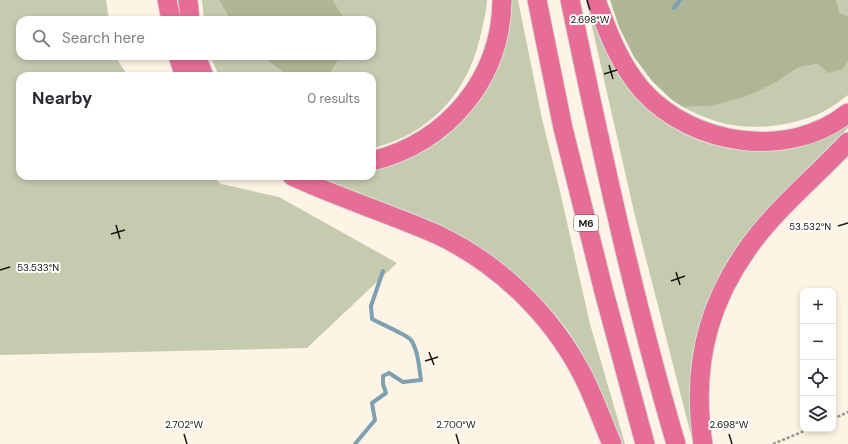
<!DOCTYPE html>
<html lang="en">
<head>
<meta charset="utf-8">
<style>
  body { margin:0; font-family:"DM Sans",sans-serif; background:#f7f7f7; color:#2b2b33 }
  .controls { position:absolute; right:12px; bottom:12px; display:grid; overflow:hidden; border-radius:8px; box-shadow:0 2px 6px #0003 }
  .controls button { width:36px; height:36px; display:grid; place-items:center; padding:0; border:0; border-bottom:1px solid #e1e1e2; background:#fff; color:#2b2b33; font:20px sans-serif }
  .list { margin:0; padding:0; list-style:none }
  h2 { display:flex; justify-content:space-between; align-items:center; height:52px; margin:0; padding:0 16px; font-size:17px }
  h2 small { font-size:13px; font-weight:400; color:#7c7c81 }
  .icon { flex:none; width:22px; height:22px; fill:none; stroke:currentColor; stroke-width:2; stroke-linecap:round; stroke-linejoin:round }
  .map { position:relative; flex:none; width:848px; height:444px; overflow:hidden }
  .search { position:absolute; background:#fff; box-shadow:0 2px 6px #0003; left:16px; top:16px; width:360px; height:44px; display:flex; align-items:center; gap:10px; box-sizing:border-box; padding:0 14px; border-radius:12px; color:#7c7c81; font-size:15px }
  .panel { position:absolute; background:#fff; box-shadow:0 2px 6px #0003; left:16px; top:72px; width:360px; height:108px; border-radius:12px }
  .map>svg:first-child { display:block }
  .green { fill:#c4cbae }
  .forest { fill:#aeb695 }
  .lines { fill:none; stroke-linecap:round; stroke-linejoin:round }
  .stream { stroke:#7da1b1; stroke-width:4 }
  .motorway-casing { stroke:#dbdad9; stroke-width:21 }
  .path { stroke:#9d958a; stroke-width:2.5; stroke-dasharray:3 2; stroke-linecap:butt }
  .motorway { stroke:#e66e96; stroke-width:19 }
  .ticks { fill:none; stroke:#1b1710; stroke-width:1.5 }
  .labels { text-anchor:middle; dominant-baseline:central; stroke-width:4; stroke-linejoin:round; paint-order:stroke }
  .shield { fill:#fff; stroke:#5f5d58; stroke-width:1 }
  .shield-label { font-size:10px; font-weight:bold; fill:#1b1710 }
  .ticks-label { font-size:10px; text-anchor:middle; fill:#1b1710; stroke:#fff; stroke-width:4; stroke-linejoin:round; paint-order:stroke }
</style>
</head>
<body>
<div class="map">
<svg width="848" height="444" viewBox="0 0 848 444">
  <rect width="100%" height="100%" fill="#fef4e5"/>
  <!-- green -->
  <path class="green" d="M0,0H106L109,20H20V56H115L128,76H20V176H212L221,184L279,197L397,263L307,348L0,355Z
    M202,0H219L230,20H204Z
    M333,0H487C487,8 485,16 483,24C474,74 450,114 404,137C394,141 383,146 372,148V76H324L330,73L341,56H372V20H356L355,18L342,15Z
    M510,0H518L542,119L559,187L590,324L625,444H623C607,408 591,363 568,331C548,302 522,280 494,258L311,176H372V170L399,162L429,148L445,138L459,124L473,108L486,90Z
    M586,0L605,47L637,97L657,117L682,133L695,139L709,144L729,149L758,151L772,150L848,121V128L765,215L691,388L693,443L634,212Z
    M836,0H848V16L840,13Z
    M210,56H261L284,73L290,76H219Z
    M848,62V95C841,100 835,105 828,109C816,116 803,120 790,123C751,131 719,127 683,107L710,106L775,83L799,67L818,64L843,69Z"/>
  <!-- forest -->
  <path class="forest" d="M219,0H333L342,15L355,18L356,20H230Z
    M610,0H836L840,13L848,16V62L843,69L828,73L818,64L799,67L775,83L744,97L710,106L683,107L672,100L652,81L634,57L619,27Z
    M261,56H341L330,73L324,76H290L284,73Z"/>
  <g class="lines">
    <!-- stream -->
    <path class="stream" d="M674,8L680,0
      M355,444L375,420L372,403L386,393L383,384V376L389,373L403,382L421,380C419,367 418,350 411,340C407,335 379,323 372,319L371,306L383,271"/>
    <defs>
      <path id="motorway" d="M167,0L171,20
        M188,0L190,20
        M537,0L563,128L604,292L645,444
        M570,0C601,149 633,298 676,444
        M596,0C608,33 620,65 643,91C693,146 789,160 848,113
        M178,56L185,76
        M196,56L204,76
        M372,161C448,142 501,79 502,0
        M292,176C339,198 388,213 436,234C498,263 550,313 582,374C594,397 602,421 612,444
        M703,444C690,359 711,289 767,224C792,195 822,170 848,142"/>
    </defs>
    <!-- motorway casing -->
    <use href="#motorway" class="motorway-casing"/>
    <!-- path -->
    <path class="path" d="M833,419L848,412
      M773,444L809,429"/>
    <!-- motorway -->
    <use href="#motorway" class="motorway"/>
  </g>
  <!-- ticks -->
  <path class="ticks" d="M587,0L590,10M609,65L613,79M604,74L617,70M116,225L120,239M838,226L848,223M111,234L125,230M0,270L10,267M676,272L680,285M671,281L685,276M429,352L434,365M425,361L438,357M184,434L187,444M456,434L459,444M729,434L732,444"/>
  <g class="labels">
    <!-- shield labels -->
    <rect class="shield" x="574" y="215" width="24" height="16" rx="3"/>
    <g class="shield-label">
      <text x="586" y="223">M6</text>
    </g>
  </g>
  <g class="ticks-label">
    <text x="590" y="23">2.698°W</text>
    <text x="810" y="230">53.532°N</text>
    <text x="38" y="271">53.533°N</text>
    <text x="184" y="428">2.702°W</text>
    <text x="456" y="428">2.700°W</text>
    <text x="729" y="428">2.698°W</text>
  </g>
</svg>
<div class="controls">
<button>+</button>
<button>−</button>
<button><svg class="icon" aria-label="locate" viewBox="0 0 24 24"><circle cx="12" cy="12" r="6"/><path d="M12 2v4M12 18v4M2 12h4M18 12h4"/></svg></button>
<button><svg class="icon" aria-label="layers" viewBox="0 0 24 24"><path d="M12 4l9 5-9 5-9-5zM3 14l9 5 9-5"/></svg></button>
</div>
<div class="search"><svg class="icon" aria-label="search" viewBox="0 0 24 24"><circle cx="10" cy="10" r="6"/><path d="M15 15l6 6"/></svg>Search here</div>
<section class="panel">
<h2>Nearby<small>0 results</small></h2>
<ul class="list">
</ul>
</section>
</div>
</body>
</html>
